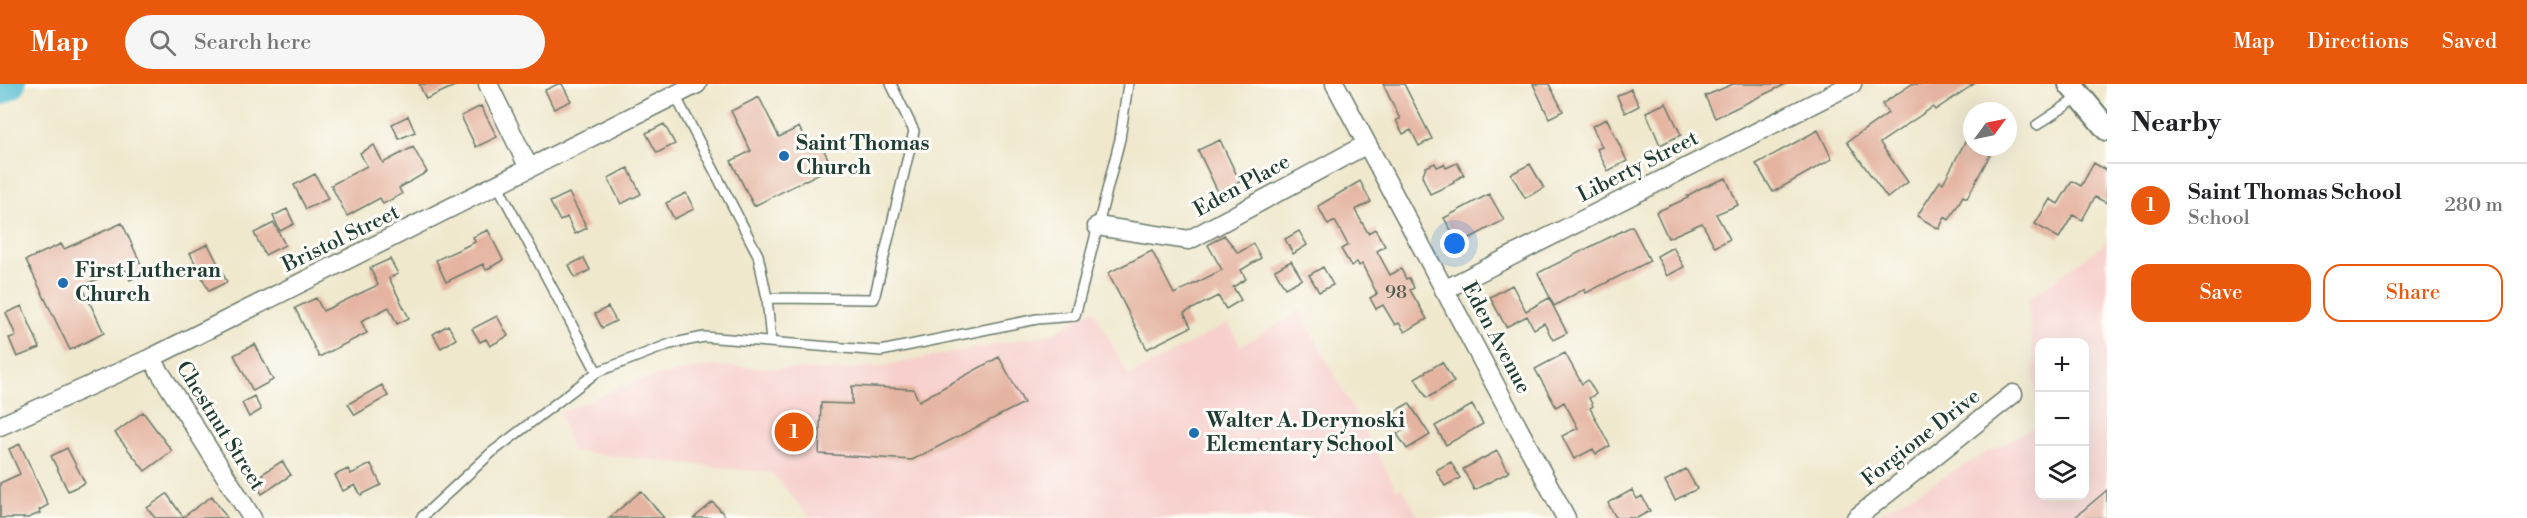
<!DOCTYPE html>
<html lang="en">
<head>
<meta charset="utf-8">
<style>
  body { margin:0; font-family:"Libre Bodoni",serif; background:#f6f6f6; color:#202124 }
  .controls { position:absolute; right:18px; bottom:18px; display:grid; overflow:hidden; border-radius:12px; box-shadow:0 6px 24px #0002 }
  .controls button { width:54px; height:54px; display:grid; place-items:center; padding:0; border:0; border-bottom:2px solid #e0e0e0; background:#fff; color:#202124; font:30px sans-serif }
  .compass { position:absolute; left:1963px; top:18px; width:54px; height:54px; border-radius:50%; background:#fff; box-shadow:0 6px 24px #0002; rotate:57deg }
  .you { position:absolute; left:1455px; top:160px; width:21px; height:21px; margin:-15px; border:4px solid #fff; border-radius:50%; background:#1a73e8; box-shadow:0 0 0 9px #1a73e833 }
  .badge { display:grid; place-items:center; width:39px; height:39px; border-radius:50%; background:#ea580c; color:#fff; font-size:20px; font-weight:700 }
  .pin { position:absolute; translate:-50% -50%; border:3px solid #fff; box-shadow:0 2px 6px #0006 }
  .list { margin:0; padding:0; list-style:none }
  h2 { display:flex; justify-content:space-between; align-items:center; height:78px; margin:0; padding:0 24px; font-size:26px }
  h2 small { font-size:20px; font-weight:400; color:#757577 }
  .list li { display:grid; grid-template-columns:39px 1fr auto; gap:18px; align-items:center; box-sizing:border-box; height:84px; padding:0 24px; border-top:2px solid #e0e0e0 }
  .list b { display:block; font-size:22px; white-space:nowrap }
  .list p { margin:0; font-size:20px; white-space:nowrap; color:#757577 }
  .list em { font-size:20px; font-style:normal; color:#757577 }
  .actions { display:flex; gap:12px; padding:18px 24px }
  .actions a { flex:1; padding:14px 0; border:2px solid #ea580c; border-radius:18px; text-align:center; font-size:21px; color:#ea580c }
  .actions .main { background:#ea580c; color:#fff }
  .icon { flex:none; width:33px; height:33px; fill:none; stroke:currentColor; stroke-width:2; stroke-linecap:round; stroke-linejoin:round }
  .map { position:relative; flex:none; width:2107px; height:434px; overflow:hidden }
  header { display:flex; align-items:center; gap:36px; box-sizing:border-box; height:84px; padding:0 30px; background:#ea580c; color:#fff }
  header strong { font-size:28px }
  nav { display:flex; gap:33px; margin-inline-start:auto; font-size:21px }
  .search { width:420px; height:54px; background:#f6f6f6; display:flex; align-items:center; gap:15px; box-sizing:border-box; padding:0 21px; border-radius:33px; color:#757577; font-size:22px }
  main { display:flex }
  aside { flex:1; background:#fff }
  .map>svg:first-child { display:block }
  .built { fill:#f7d0cd; fill-rule:evenodd }
  .lines { fill:none; stroke-linecap:round; stroke-linejoin:round }
  .river { stroke:#54bdd2; stroke-width:30 }
  .building { fill:#e5b4a0 }
  .service-casing { stroke:#68796a; stroke-width:12 }
  .minor-casing { stroke:#68796a; stroke-width:21 }
  .tertiary-casing { stroke:#68796a; stroke-width:26 }
  .service { stroke:#fff; stroke-width:9 }
  .minor { stroke:#fff; stroke-width:18 }
  .tertiary { stroke:#fff; stroke-width:22 }
  .poi-dot { fill:#1f6fb2; stroke:#fdfcf7; stroke-width:2 }
  .labels { text-anchor:middle; dominant-baseline:central; stroke-width:6; stroke-linejoin:round; paint-order:stroke }
  .number-label { font-size:18px; fill:#505b4f }
  .poi-label { font-size:21px; font-weight:bold; fill:#1f3d34; stroke:#fdfcf7; text-anchor:start }
  .street-label { font-size:21px; fill:#1f3d34; stroke:#fdfcf7 }
</style>
</head>
<body>
<header>
<strong>Map</strong>
<div class="search"><svg class="icon" aria-label="search" viewBox="0 0 24 24"><circle cx="10" cy="10" r="6"/><path d="M15 15l6 6"/></svg>Search here</div>
<nav><a>Map</a><a>Directions</a><a>Saved</a></nav>
</header>
<main>
<div class="map">
<svg width="2107" height="434" viewBox="0 0 2107 434">
  <rect width="100%" height="100%" fill="#fdfcf7"/>
  <filter id="ink" filterUnits="userSpaceOnUse"><feTurbulence type="fractalNoise" baseFrequency=".0167" numOctaves="2"/><feDisplacementMap in="SourceGraphic" scale="12" xChannelSelector="R" yChannelSelector="G"/><feConvolveMatrix kernelMatrix="1 2 1 2 8 2 1 2 1" color-interpolation-filters="sRGB"/></filter>
  <filter id="wash" filterUnits="userSpaceOnUse"><feTurbulence type="fractalNoise" baseFrequency=".008" numOctaves="4" result="noise"/><feDisplacementMap in="SourceGraphic" scale="24" xChannelSelector="R" yChannelSelector="G"/><feGaussianBlur stdDeviation="1.35" result="paint"/><feColorMatrix in="noise" values="0 0 0 0 0 0 0 0 0 0 0 0 0 0 0 0 0 1.4 0 .05"/><feComposite in="paint" operator="in"/></filter>
  <g filter="url(#wash)">
    <rect width="100%" height="100%" fill="#efe8cd"/>
    <!-- built -->
    <path class="built" d="M2107,158V434H1871L2038,340L2028,215ZM2040,258H2084V412H2040Z
      M1093,225L1129,292L1228,239L1241,262L1300,227L1397,406L1402,403L1419,434H811L771,389L571,367L560,329L639,296L710,282L833,286L882,282L1051,250Z"/>
    <g class="lines">
      <!-- river -->
      <path class="river" d="M0,6L11,0"/>
    </g>
    <g id="blocks">
      <!-- building -->
      <path class="building" d="M419,0H459L426,15Z
        M558,0H562L571,17L554,25L545,6Z
        M1383,0H1404L1432,55L1419,62L1411,46L1403,50L1396,36L1400,35Z
        M1533,0H1549L1563,27L1549,34Z
        M1733,0H1786L1715,34L1705,12Z
        M1912,0H1974L1935,26L1933,23L1880,59L1908,98L1887,114L1847,58L1888,29L1882,20Z
        M1631,5L1639,22L1625,29L1617,12Z
        M759,13L779,53L799,43L809,63L820,58L832,83L754,122L731,77L751,67L731,27Z
        M1666,19L1681,51L1660,61L1646,28Z
        M481,22L497,53L476,63L461,32Z
        M408,32L415,48L399,55L392,40Z
        M1607,35L1627,77L1608,87L1597,65L1602,63L1592,42Z
        M664,40L675,60L657,69L646,49Z
        M1972,45V63H1994L1967,114L1963,112L1949,136L1945,133L1939,145L1917,132L1940,97L1943,99Z
        M1818,46L1832,75L1773,108L1756,80Z
        M1220,56L1240,98L1218,108L1198,66Z
        M374,61L383,79L413,63L427,88L399,104L402,110L383,120L380,114L347,132L331,101L367,82L360,69Z
        M1435,79L1437,83L1444,80L1446,84L1457,79L1464,91L1453,97L1454,99L1430,110L1422,92L1426,83Z
        M2094,79L2107,87V119L2095,113L2082,136L2073,131L2059,154L2035,140L2050,115L2058,120L2072,97L2081,102Z
        M1530,80L1544,104L1525,114L1511,90Z
        M628,84L641,110L621,120L608,94Z
        M315,90L328,115L306,125L294,101Z
        M1726,94L1738,121L1716,130L1730,155L1715,163L1702,139L1668,154L1656,128L1688,114L1687,112L1701,104Z
        M1360,97L1371,118L1355,126L1368,149L1375,145L1385,162L1377,167L1390,191L1401,185L1406,195L1409,194L1414,204L1410,206L1427,235L1405,248L1399,239L1395,241L1383,221L1376,225L1370,214L1377,210L1362,180L1359,182L1357,178L1351,182L1341,165L1348,161L1335,137L1328,141L1318,122Z
        M569,109L587,144L575,150L567,133L560,137L550,118Z
        M686,109L694,125L674,135L666,119Z
        M1489,110L1504,136L1459,160L1444,134Z
        M287,125L294,140L280,147L273,132Z
        M122,139L145,189L130,196L124,183L82,202L104,249L70,266L26,176L61,160L64,165Z
        M274,139L285,161L265,171L254,149Z
        M1632,142L1650,177L1586,209L1584,205L1554,222L1538,189Z
        M488,146L503,176L486,186L483,180L446,198L436,176L475,158L473,153Z
        M1299,147L1307,161L1293,170L1285,155Z
        M1224,151L1238,169L1253,160L1261,174L1241,186L1246,195L1233,203L1241,216L1226,225L1218,212L1184,229L1191,243L1147,265L1108,189L1152,167L1174,210L1222,186L1208,161Z
        M208,160L227,198L209,207L190,169Z
        M1673,163L1684,183L1667,192L1657,172Z
        M584,174L590,186L575,194L569,181Z
        M390,175L398,190L389,194L409,234L397,240L389,223L361,237L367,249L319,273L295,224L316,214L323,227L378,201L370,184Z
        M1291,177L1302,195L1285,204L1275,186Z
        M1323,183L1333,201L1319,208L1309,191Z
        M1512,201L1526,227L1549,214L1567,249L1553,256L1544,239L1534,245L1527,232L1506,243L1490,213Z
        M22,222L40,264L17,273L9,254L16,252L6,229Z
        M608,223L616,237L602,244L595,230Z
        M497,232L508,252L490,262L486,255L480,258L472,245Z
        M448,241L456,255L441,264L433,250Z
        M255,260L273,296L253,307L234,271Z
        M1565,269L1582,300L1588,296L1596,310L1589,314L1593,322L1590,324L1610,362L1596,370L1593,365L1574,375L1562,352L1578,344L1564,318L1556,323L1535,285Z
        M999,273L1024,319L912,376L819,370L821,319L852,320V302L913,305L919,317Z
        M1442,278L1454,298L1427,314L1415,294Z
        M382,301L388,312L355,331L348,320Z
        M254,312L261,326L249,333L242,319Z
        M1409,319L1430,351L1407,365L1397,350L1405,345L1394,328Z
        M1472,321L1483,340L1446,361L1435,342Z
        M143,328L172,367L145,387L115,349Z
        M20,360L48,421L39,426L40,429L28,434H0V399L20,390L9,365Z
        M67,364L85,399L68,407L51,372Z
        M1497,367L1509,388L1474,406L1463,385Z
        M282,377L291,391L262,410L253,396Z
        M1451,378L1460,394L1445,402L1436,386Z
        M371,380L381,401L361,411L355,401L343,407L335,391L348,385L351,390Z
        M1686,385L1697,405L1675,416L1665,397Z
        M1632,406L1637,415L1642,412L1650,427L1637,434H1616L1608,419Z
        M2107,406V434H2074Z
        M641,407L664,434H609Z
        M167,410L183,433L212,412L227,434H155L147,424Z
        M713,418L727,434H694Z"/>
    </g>
  </g>
  <g filter="url(#ink)">
    <use href="#blocks" fill-opacity="0" stroke="#68796a" stroke-width="1.5"/>
    <g class="lines">
      <defs>
        <path id="service" d="M675,11L758,171L767,214L771,258
          M2037,41L2079,13
          M498,102L597,288
          M767,214L874,215L914,47L891,0
          M421,434L491,369L597,288L670,260L704,253L881,267L1037,235L1075,232L1120,55L1128,0"/>
        <path id="minor" d="M488,0L529,84
          M1335,0L1566,434
          M1097,142L1189,156L1367,60
          M1444,206L1852,0
          M151,274L252,434
          M0,342L151,274L697,0
          M1856,434L2013,310"/>
        <path id="tertiary" d="M2070,0L2107,45"/>
      </defs>
      <!-- service casing -->
      <use href="#service" class="service-casing"/>
      <!-- minor casing -->
      <use href="#minor" class="minor-casing"/>
      <!-- tertiary casing -->
      <use href="#tertiary" class="tertiary-casing"/>
      <!-- service -->
      <use href="#service" class="service"/>
      <!-- minor -->
      <use href="#minor" class="minor"/>
      <!-- tertiary -->
      <use href="#tertiary" class="tertiary"/>
    </g>
  </g>
  <!-- markers -->
  <g class="poi-dot">
    <circle cx="784" cy="72" r="6"/>
    <circle cx="63" cy="199" r="6"/>
    <circle cx="1194" cy="349" r="6"/>
  </g>
  <g class="labels">
    <!-- number labels -->
    <g class="number-label">
      <text x="1396" y="208">98</text>
    </g>
    <!-- poi labels -->
    <g class="poi-label">
      <text x="796" y="60">Saint Thomas<tspan x="796" dy="24">Church</tspan></text>
      <text x="75" y="187">First Lutheran<tspan x="75" dy="24">Church</tspan></text>
      <text x="1206" y="337">Walter A. Derynoski<tspan x="1206" dy="24">Elementary School</tspan></text>
    </g>
    <!-- street labels -->
    <g class="street-label">
      <text transform="translate(1638 83) rotate(-27)">Liberty Street</text>
      <text transform="translate(1242 102) rotate(-29)">Eden Place</text>
      <text transform="translate(341 155) rotate(-26)">Bristol Street</text>
      <text transform="translate(1496 254) rotate(62)">Eden Avenue</text>
      <text transform="translate(220 342) rotate(58)">Chestnut Street</text>
      <text transform="translate(1921 354) rotate(-38)">Forgione Drive</text>
    </g>
  </g>
</svg>
<div class="controls">
<button>+</button>
<button>−</button>
<button><svg class="icon" aria-label="layers" viewBox="0 0 24 24"><path d="M12 4l9 5-9 5-9-5zM3 14l9 5 9-5"/></svg></button>
</div>
<svg class="compass" viewBox="-18 -18 36 36"><path d="M0-13l5 13h-10z" fill="#e53935"/><path d="M0 13l5-13h-10z" fill="#757577"/></svg>
<div class="you"></div>
<div class="pin badge" style="left:794px;top:348px">1</div>
</div>
<aside>
<h2>Nearby<small></small></h2>
<ul class="list">
<li><span class="badge">1</span><div><b>Saint Thomas School</b><p>School</p></div><em>280 m</em></li>
</ul>
<div class="actions"><a class="main">Save</a><a>Share</a></div>
</aside>
</main>
</body>
</html>
